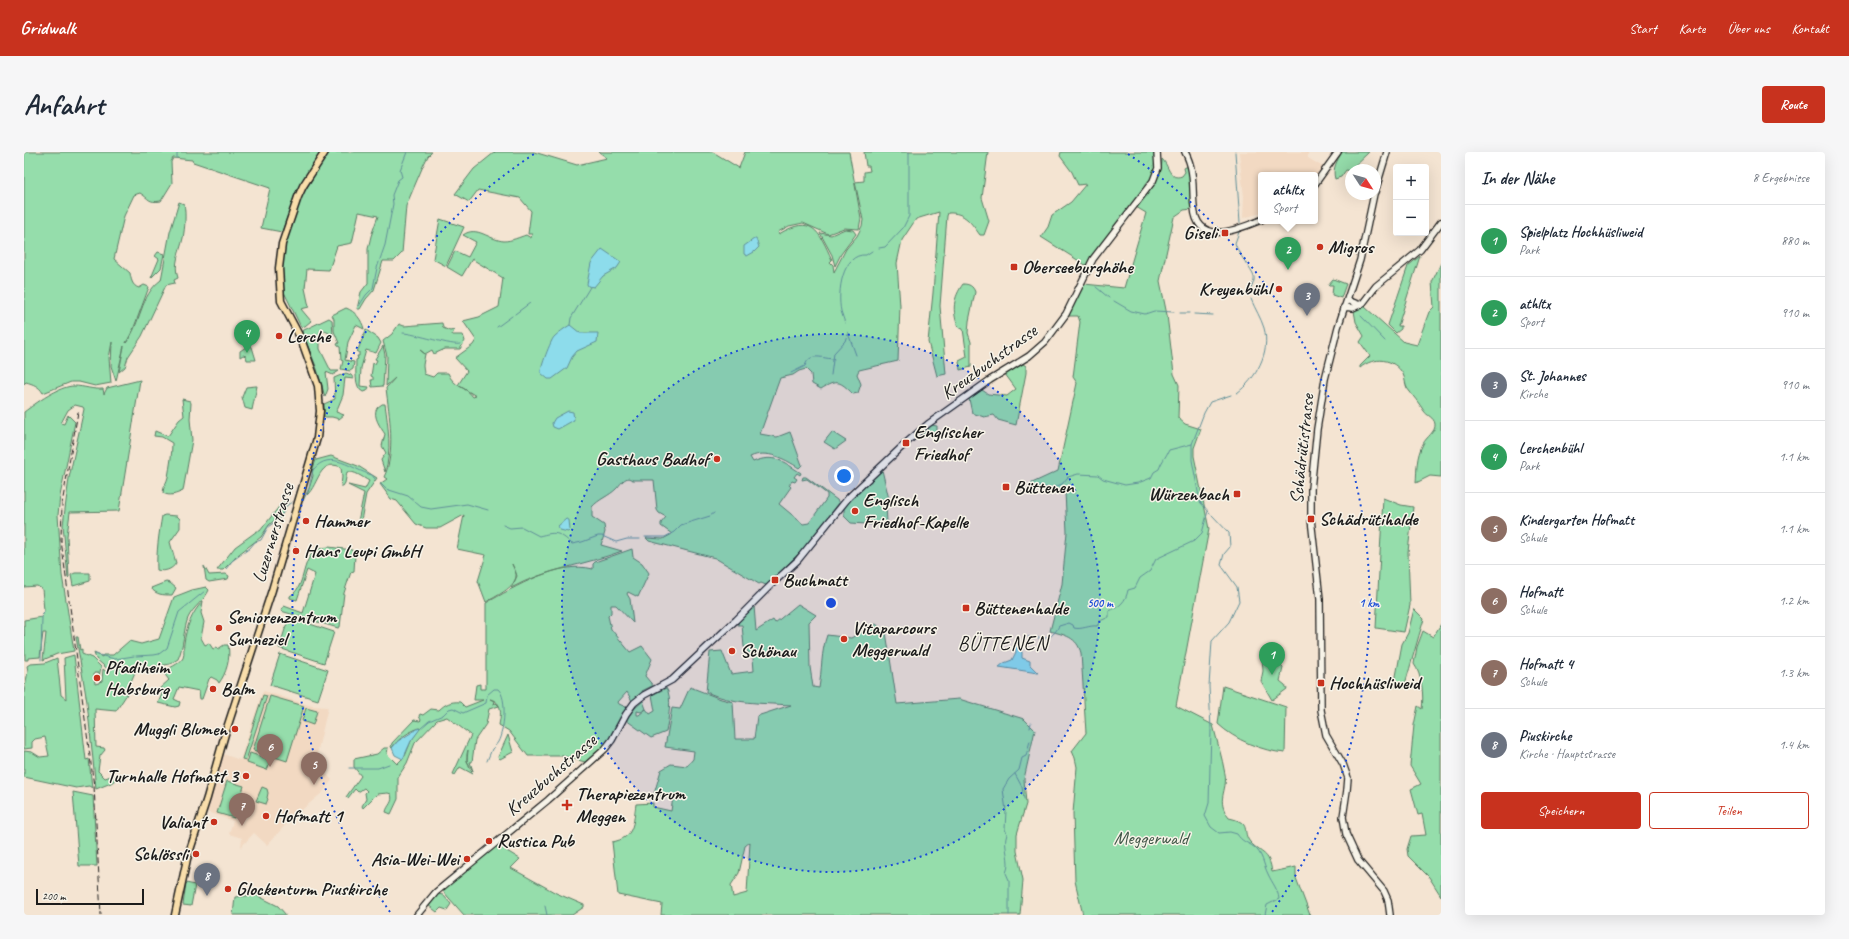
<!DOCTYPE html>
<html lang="de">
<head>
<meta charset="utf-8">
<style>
  body { margin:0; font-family:Caveat,sans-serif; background:#f6f6f7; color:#1f2937 }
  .controls { position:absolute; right:12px; top:12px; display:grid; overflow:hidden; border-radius:4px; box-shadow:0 4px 16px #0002 }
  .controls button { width:36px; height:36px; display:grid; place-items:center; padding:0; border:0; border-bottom:1px solid #e0e1e3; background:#fff; color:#1f2937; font:20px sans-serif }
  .compass { position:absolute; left:1321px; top:12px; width:36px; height:36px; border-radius:50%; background:#fff; box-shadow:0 4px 16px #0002; rotate:126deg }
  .scale { position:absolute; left:12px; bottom:10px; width:108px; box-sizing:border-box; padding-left:4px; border:2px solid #1c1c1c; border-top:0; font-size:11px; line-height:14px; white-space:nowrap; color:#1c1c1c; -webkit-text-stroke:3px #f7f3e8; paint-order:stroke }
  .you { position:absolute; left:820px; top:324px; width:14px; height:14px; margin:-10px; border:3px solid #fff; border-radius:50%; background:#1a73e8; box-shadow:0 0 0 6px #1a73e833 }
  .badge { display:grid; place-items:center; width:26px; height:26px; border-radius:50%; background:#c8321e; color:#fff; font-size:13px; font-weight:700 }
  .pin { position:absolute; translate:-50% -33px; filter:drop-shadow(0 1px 2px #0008) }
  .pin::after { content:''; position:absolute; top:21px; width:14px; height:12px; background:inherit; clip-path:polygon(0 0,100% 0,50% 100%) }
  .popup { position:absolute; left:1234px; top:20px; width:60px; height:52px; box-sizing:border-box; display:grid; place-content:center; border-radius:4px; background:#fff; filter:drop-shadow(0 1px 3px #0005); font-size:13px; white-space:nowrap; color:#747a83 }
  .popup b { font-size:15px; color:#1f2937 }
  .popup::after { content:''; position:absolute; left:50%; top:100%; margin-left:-8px; border:8px solid transparent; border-top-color:#fff }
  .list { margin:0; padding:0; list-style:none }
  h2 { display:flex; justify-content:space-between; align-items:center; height:52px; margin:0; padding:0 16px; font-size:17px }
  h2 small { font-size:13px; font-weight:400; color:#747a83 }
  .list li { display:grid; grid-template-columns:26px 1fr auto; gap:12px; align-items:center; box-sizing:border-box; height:72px; padding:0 16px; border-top:1px solid #e0e1e3 }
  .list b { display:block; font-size:15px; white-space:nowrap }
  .list p { margin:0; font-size:13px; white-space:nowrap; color:#747a83 }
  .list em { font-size:13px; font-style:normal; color:#747a83 }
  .actions { display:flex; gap:8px; padding:12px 16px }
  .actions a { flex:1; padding:9px 0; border:1px solid #c8321e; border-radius:4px; text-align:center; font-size:14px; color:#c8321e }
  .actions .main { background:#c8321e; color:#fff }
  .map { position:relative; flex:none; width:1417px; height:763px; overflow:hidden; border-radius:4px }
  header { display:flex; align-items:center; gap:24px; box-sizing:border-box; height:56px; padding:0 20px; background:#c8321e; color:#fff }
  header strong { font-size:19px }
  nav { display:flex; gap:22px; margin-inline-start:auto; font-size:14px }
  .intro { display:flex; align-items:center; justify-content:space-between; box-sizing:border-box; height:96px; padding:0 24px }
  h1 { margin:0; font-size:28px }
  .button { padding:10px 18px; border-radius:4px; background:#c8321e; color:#fff; font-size:14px; font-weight:700 }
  main { display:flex; gap:24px; padding:0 24px }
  aside { flex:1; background:#fff; border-radius:4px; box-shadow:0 4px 16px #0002 }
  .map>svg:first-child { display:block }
  .built { fill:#f2d9c2 }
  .green { fill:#95ddab; stroke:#587c64; fill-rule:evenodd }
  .water { fill:#8ddceb; stroke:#608f98 }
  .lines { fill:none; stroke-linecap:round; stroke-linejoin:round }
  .stream { stroke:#608f98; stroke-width:1 }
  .secondary-casing { stroke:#1c1c1c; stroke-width:8 }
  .primary-casing { stroke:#1c1c1c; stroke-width:9 }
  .secondary { stroke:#f7f3e8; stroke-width:5.5 }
  .primary { stroke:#f9deab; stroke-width:6 }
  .rail { stroke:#1c1c1c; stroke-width:1; stroke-dasharray:6 3; stroke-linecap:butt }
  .ring { fill:none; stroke:#1d4ed8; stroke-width:2; stroke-dasharray:2 4 }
  .poi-dot { fill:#c8321e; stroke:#f7f3e8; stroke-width:1.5 }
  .labels { text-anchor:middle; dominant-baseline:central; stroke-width:3; stroke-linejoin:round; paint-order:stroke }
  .poi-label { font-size:19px; font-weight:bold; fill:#1c1c1c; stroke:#f7f3e8; text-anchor:start }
  .street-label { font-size:19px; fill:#1c1c1c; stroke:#f7f3e8 }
  .park-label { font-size:19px; fill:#405647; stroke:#f7f3e8 }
  .neighbourhood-label { font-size:20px; letter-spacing:1px; fill:#1c1c1c; stroke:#f7f3e8 }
  .centre { fill:#1d4ed8; stroke:#f7f3e8; stroke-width:2 }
  .ring-label { font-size:12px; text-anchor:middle; font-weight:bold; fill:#1d4ed8; stroke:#f7f3e8; stroke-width:3; stroke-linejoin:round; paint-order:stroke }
</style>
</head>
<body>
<header>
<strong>Gridwalk</strong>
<nav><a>Start</a><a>Karte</a><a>Über uns</a><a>Kontakt</a></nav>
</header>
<div class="intro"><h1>Anfahrt</h1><a class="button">Route</a></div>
<main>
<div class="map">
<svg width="1417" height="763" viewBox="0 0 1417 763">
  <rect width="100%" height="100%" fill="#f4e4d2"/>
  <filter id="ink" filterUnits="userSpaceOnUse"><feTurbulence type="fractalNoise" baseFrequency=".025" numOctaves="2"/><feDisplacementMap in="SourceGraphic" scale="8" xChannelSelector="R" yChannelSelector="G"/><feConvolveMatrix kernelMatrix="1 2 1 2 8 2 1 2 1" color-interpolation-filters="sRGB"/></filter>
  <g filter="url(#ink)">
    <!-- built -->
    <path class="built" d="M1215,0H1284V6L1299,15L1291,24V23H1237V61L1219,66L1220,45Z
      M240,539L288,554L304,555L293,602L298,617L308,628L299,640L267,667L243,693L230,681L217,695L218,686L205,682L209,669L183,660L199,602L216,608L238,541Z"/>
    <!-- green -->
    <path class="green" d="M0,0H297L273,37L258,80L237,76L246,36L169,10L168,8L149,6L147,10L148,31L137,49C124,51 126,47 116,41L110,43L100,64L90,107L106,121C107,127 108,134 115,136L120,133L125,135L109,178L102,191C117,172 116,143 137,128L146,80L155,50L160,52C162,61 161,76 159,86C156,100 149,112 154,126L150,128L151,131L142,133L118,184L104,205L101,215L95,220L100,194L92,229L87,214L88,190L85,206L87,231L71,234L55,230H47L19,241C15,234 9,232 2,230L0,232Z
      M304,0H408L404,4L399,14L382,54L378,101L370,109H359L350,138L342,147L336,157H333L337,140L344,131V97L347,84L354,64L335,60L328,91L313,94L305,118L283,117L281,136L285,155L277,157L287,169L281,174L277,175L259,138L258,123L260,97L263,84L278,44Z
      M471,0H510L553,13L583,6L575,0H689L715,16L721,0H825L837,66L835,77L820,76L804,82L779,71L765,74L754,80L755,82C788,62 795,79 808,108L806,110L809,113L810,120L822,97L833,84L838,74L839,68L831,30L840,29V20L846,19L845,14H842L840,0H964L958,46L965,69L960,83H956C947,71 941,60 924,61L923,64L916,154L922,222L913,224L904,190L909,141L915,60L892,67L878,88L873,111L876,154L874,209L835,218L833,222L837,232L834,241L829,242C816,229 813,227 797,237L788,232L787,222L782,217L775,219L769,223L756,226L736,282L753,285L766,280L778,313L775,316C761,307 743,297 726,305L729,310C750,301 760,310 777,321L776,323L773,321L770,325L773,327L771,330L768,329L765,333L767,335L755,352L779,372L785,371L803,346V342L783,327L778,328L779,325H782L813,348L815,351L781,395L745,431L742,433L737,431L735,432L691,406L625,389L622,386L639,387L648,382L637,374V371L642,365L635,361L633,358L630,328H609L604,326C598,328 597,332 592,337C585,344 575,347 568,355V365L580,373L581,380L577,393L598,399C561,413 522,417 487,436L493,424L488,412C489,415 493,420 492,424C492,435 471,445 462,450L454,429L462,403L433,397L440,363L416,376H402L392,372L373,349L367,347L356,332L363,327L360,325C372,301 365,262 362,236L371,226L362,234L363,204L359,189L368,182L375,172L380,174L418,171L419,176L426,179L430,178L428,183H439L441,189L436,197H421L410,202L408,198L401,202L396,198L401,202L399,213L400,222L409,225L413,221H424C430,236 442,234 449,245L452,244L434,233L443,219L431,206L449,193L452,188L439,169L455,165L475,155L479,126L448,107L438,124L423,115L431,99L444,105L452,90L439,83C453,73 465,88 480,89C487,89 496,85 502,83L507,86L508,82H504L507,59L496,46L454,38L445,50L431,42L450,17Z
      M1037,0H1131L1133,8L1129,26L1063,114L1017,85L1024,75L1028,63L1047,50L1062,32L1054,33L1048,20L1036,4Z
      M1318,0H1345L1325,19L1322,18L1317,25L1311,27C1308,16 1313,9 1318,0Z
      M1138,7C1145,13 1145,29 1158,24L1161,20L1160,16L1164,14L1166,24L1168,57L1160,58L1150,65L1136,129L1143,163L1150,222L1155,233L1154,266L1161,272L1177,277L1170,296V304L1185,377L1152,554L1189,573C1193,589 1198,605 1201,622C1204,639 1191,648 1205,666C1229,671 1217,679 1226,690C1238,703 1245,699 1248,720L1272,715V726L1286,763H1059L1051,729L1049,661L1053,615L1051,606L1048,599L1062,581L1057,501C1053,485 1041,483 1026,479L1038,432L1043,380L1041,340L1027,341L1017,336L1006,334V332L1034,319L1053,231L1049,225L1056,170L1054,164H1044L1060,132L1100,136L1122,61L1112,55C1123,41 1138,27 1138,7Z
      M416,67L440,75L422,114L409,107Z
      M821,77L829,78L832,82L817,102L811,114L808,103L796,81L807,83Z
      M134,100L140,102L137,116L127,126L135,107L131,104Z
      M1396,104L1374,174H1377V177L1372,181L1364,173L1384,114Z
      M1417,111V325L1406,324L1392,331C1393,317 1392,305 1399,292C1402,285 1412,280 1411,272C1410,265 1403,264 1400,259C1395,251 1389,244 1383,236C1381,232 1381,226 1379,222C1370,206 1350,204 1336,216V214L1346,204L1336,190L1340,184L1332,170L1330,159L1341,155L1380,190L1393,193L1405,160L1410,155L1408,130Z
      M1309,127L1322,132L1317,146L1308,143L1309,133H1304Z
      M939,132C945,132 949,134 951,140L945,169L944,181L947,190V215L936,218L935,209L943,205L939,177L934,175C928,158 929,146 939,132Z
      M322,156C331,159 338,168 340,177L332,173L324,190L321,208L330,210L329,217L326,219L317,217L319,209L317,208L316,195L314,194L313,192L315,191L310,179V167L308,163Z
      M305,166L308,168L309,183L301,179L296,180V197L307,219H315L309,223L302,220L304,237L301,245L293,217L278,179Z
      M342,178L354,186L357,191L352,201L342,198L337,216L336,234L345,235L343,239L339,240C330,236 332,217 332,208L334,207L333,204H335V200H333Z
      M225,193L228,195L232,208H223L222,204L219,203L216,205V199Z
      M359,194L361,203L359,234L348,235L347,228H349V225L347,224L349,211L351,212L353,208L351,207Z
      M999,212L1002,214V221L992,273L974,268L970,263L960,265L948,261L945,247L958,238L964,242L983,244L992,237L981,222Z
      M322,221L327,223L330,227L321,226L319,243L312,260L320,263L315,267L308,265H300V252L311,247L310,226Z
      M116,228L95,359L46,360L43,384L45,425L44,426L39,373L45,326L60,257L59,255L51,253L44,258L37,271L40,272L44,263L51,270L36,344L34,363L38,423L50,499L33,502L19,508L22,481H19L16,505L4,506V508H1L0,468L18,465L20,458L18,437L13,434L0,435V260C12,251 35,234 50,234C60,234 69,238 79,237L80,242L83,236Z
      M232,234H233L228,258L221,256L218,245L222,235Z
      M158,247L166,249L167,251L166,267L168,288L159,339C152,342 146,345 139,341C139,335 143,330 144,325C146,314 148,302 148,291L138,285L130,284L131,279L143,284H144L155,268L160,264Z
      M358,252H361C364,273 368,300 361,320L357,308L362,301L358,294L361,282C357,276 348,264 353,256C355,254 357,253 358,252Z
      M907,273L913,274V279C909,284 902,285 895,282Z
      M808,280L822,289L811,297L800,290Z
      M307,304L334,314L353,326L342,342L336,374H333L340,341L324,333L341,337L345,329C338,325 331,319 323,320L321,331L319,334H317L318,325L317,315C295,306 295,332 283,343L289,324L288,319L292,308Z
      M858,318L865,347L862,351L863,371L857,373L827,371L820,364V355Z
      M1359,346L1377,353L1389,355L1384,400L1386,453L1380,480L1352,476Z
      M261,347H264V349L259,361L245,373L237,385L215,402L199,418H193L211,395L233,379H236Z
      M141,363L153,364L156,367V376L146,390L152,411C148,418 140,420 133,418C132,401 135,381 138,364Z
      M305,395L328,398L331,403L330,419L327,420L320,441L316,475L314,476L257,459L260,454L279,461L291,422L283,418L273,448L266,446V444C286,433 273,396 305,395Z
      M608,397L609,405L618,411L625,421L614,445L604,440L603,442L606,447L609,471L592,453H587V461L584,464L587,477L606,500L618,494L628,507L621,524L631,536L628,534L618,539L619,541L608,549L603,540L594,550L595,552L604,556L588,585L581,593L561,610L539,604H504L485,579L475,573C477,562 479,550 466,547L470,549L469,552L472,551L475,554L465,557L462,572L451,588L448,610H446L449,619L443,609L444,598C441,607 444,614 449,622L436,615L431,623L429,622L447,583L423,565L413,568L391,591L383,611L374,625V647L367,662L362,660C363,653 370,651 367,642L364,641L353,642L339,656L338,654L342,647L341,641L343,639L340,636L334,640L331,637L324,646L322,645L337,624L330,615V607L353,602L360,596H364L363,602L373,612L381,604L387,589L396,576C387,578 372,588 368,596L367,595L368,591L390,568L396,569L397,568L395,564L396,562L399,563L407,557L415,558C421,552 427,549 436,550L441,555L459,548H450L452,533L456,532V537H462V451C491,435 535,408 569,417V412L571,410Z
      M180,414L185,423L202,422L205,424L204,427L185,430L182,428Z
      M51,421H66V429L49,434L47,423Z
      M142,430L146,431L152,436L148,443C139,443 132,443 127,436Z
      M182,435L185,438C181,448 169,455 164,466C159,479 160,494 154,507L146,512L112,518L105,534V539L92,559L71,557L72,595L80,596L81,598L76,604L74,619L81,626L90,623L91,624V628L87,631L72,637L63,550L52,485H54L56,498L58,497V502L68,506L77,515L75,525L74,521H70L71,532L75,531V530L78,529L79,517L85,522L86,519L72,507L70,501L78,505L79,503H89L105,489L117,492L135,487L150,445L168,438Z
      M179,449L177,461L180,470L177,486L181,493L185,491L189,497L193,495L194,497L200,493H204C207,506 202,522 195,531L193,528L187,525L185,527L178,547H176L175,539L155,535L150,547L156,550L155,554L151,555L134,551L138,542L135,537L145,528L139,520C144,516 156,512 159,506C161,502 159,495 160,491C162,476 168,460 179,449Z
      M774,452L792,463L785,470L786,515L789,535L795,536C798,518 797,500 803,483L827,486L852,472L862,480L873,552L935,547L1000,567L1011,578L1000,627L1002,652L993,682V699L999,728L996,763H637L638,752L594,743L588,690C611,686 609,671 612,652L629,651V655L647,659L649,645L630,642L637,618L647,612L663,614L669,607L670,599L641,595L648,556L656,557L666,535L697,547L709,550L711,587H730L733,564L767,553C737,551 709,552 682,540L686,500L698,499L707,522L730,519L729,506L720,495L718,473H714V471L730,454L732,479L749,468L751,471ZM726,690L723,741L709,745L707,733L715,721L721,694Z
      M1390,457L1400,467C1393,489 1387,512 1381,532L1377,534L1370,535L1378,492L1384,481Z
      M265,465L310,480L300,511L255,496Z
      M1417,472V744L1405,725L1384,704L1383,697L1387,684L1402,683L1398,662L1394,663L1387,637L1397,632L1386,614L1390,573L1394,554L1398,557C1400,544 1398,523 1390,512L1393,495L1399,479L1409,485Z
      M256,502L304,518L294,548L246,533Z
      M50,503L62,608L65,607L68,636L65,634L52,636L0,625V599L8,600L16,605L25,604L21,585L11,587L8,590V596L0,597V540L4,519L3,514L6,512L21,511L33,506L37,543L42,547L40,506Z
      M1238,506L1254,511L1259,516L1256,529L1261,533L1263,537L1248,548L1237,529L1239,519Z
      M1199,534L1262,555L1261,601C1238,599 1211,588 1194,572Z
      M642,536C649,544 644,569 642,580L627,586L602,568L611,556L619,549L622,557L617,560L613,559V563H615L622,557L626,562L631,559L628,543Z
      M239,543L243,544L222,608L218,607Z
      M246,544L280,554L263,609L229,598Z
      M282,556L293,559L289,573L278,569Z
      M484,583L489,600L476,607L474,605Z
      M226,601L247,608L243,618L223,611Z
      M203,629L220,634L210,666L193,661Z
      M238,635L243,637L244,641L243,646L244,647L242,652L232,649Z
      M49,640L69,644L73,714H55Z
      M476,692L483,699L496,707L487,716L532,741L560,753V755L548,763H440L418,738L461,702Z
      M162,731L171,733L167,754L159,753Z
      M413,742L419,743L427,752L423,758L417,756L413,760L404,753Z
      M232,743L254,754L262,763H209L211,745Z"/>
    <!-- water -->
    <path class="water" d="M730,87H732L735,95L730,100L723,104L720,102V94Z
      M578,97L597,110L593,116L579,124L570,135L564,134L563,132L567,111Z
      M546,173L556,181H574L573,190L553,199L548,205L543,216L528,227H524L517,221C516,216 527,188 530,185C534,181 541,176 546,173Z
      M544,259L549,260L550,268L534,277L529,275L528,271L531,266Z
      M542,367L545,368L546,378L544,380L536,378L534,374Z
      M994,490V496L998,500V506L1006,509V513L1014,521L975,515L980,511L988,508L992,500L990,493Z
      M395,576L396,577L387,589L379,607L371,603L368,596L374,589Z"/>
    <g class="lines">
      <!-- stream -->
      <path class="stream" d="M1211,0L1216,71
        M153,6V0
        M1215,80L1211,91C1214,102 1228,118 1230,125C1231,130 1227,135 1226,140
        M855,96L861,95L879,76L885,64V0
        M1072,135L1085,146
        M1090,149L1107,159L1121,162L1130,159L1150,160
        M335,154L342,143L349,136L353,116L361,93L369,52L368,43L374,28L378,25L376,18L383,0
        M1156,161H1166
        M491,162L506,151
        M1170,162L1189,163
        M1337,164L1361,189
        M821,171C820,167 818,163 817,159C813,141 818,101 842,103L848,99
        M546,173L547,166L566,135
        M473,175L488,164
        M379,181C390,181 430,195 436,192
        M824,181L832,203
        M767,221L781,214C786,199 799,207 810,207
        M807,223L810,201L821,189L824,180
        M1213,241C1232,227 1247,200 1240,176C1237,166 1231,157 1227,147
        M357,332L362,337L384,344L397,355L407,357L443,352L464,358
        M1015,333L1026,337L1038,332L1044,325L1054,322L1074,323L1079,327L1101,333L1114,331L1127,326L1130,320L1135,317C1137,310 1142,305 1145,298L1168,292
        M279,349L285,336L289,318C307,296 328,318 348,323L351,327
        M1186,361L1176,350L1168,308V292L1180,261L1186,250L1207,243
        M1188,363L1205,381L1206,395L1200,402L1197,413L1213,435L1215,449L1205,470L1188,489L1185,534L1187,578L1185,651L1181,664L1187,675L1195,681L1206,680L1213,682C1218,690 1223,690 1230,695C1239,702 1239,712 1244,722C1248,731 1254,737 1255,747L1243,753L1241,763
        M479,373L486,376L498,375L515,384C531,380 534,379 548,392L558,390L574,384H578L592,390L603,387H616
        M621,385H641L650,380L657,373L686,364L690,361
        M202,417L208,409L226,396L231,390L237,388L244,375L256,366L262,354L268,350
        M1004,485C1020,486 1026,490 1035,474L1045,471L1049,473L1050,476C1058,478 1065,473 1073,474L1076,469L1085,465V459C1096,455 1102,449 1104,438L1111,436L1116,426L1126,419L1132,407L1170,389L1178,381L1184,359
        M71,502L91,507L110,504
        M112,504L130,503L135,502L143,496L155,460L181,439
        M17,508L18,465L20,459
        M1006,576L1007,571
        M396,577L405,569L419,563L425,557L429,556L439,561L462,551L463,543L470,537H474C484,546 480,579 474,590C472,593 470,595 468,597C466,601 465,605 463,609
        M325,616H354L365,612
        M991,622L998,635L1000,647
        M521,754L523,763
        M985,763V728L982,721C988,708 978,695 983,682L981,677L982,659L979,637L985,627L995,618L998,606L1002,604L1006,589"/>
      <defs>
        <path id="secondary" d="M1161,0C1171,18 1168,35 1170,55C1173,96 1215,77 1237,68
          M1291,32L1314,0
          M1351,40L1363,0
          M1350,42L1336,108L1314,175L1301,227L1293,277L1287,337V367L1296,447L1297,558L1302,583L1319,612L1324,626L1323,638L1319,665L1322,682L1334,708L1360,739L1364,748L1366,763
          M1323,148L1336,153
          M1320,155L1329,156L1339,151L1352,134L1396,98L1417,70
          M393,763L412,740L524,648L581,597L588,588L602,562L610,551L620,543L648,528L712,468L748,432L774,408L825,345L882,291L904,272L966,228L1005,204L1021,190L1042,162L1069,107L1129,29L1134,16L1133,0"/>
        <path id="primary" d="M151,763L163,707L183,646L201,582L248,438L293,286L296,259L294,234L277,187L257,149L255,116L258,92L274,45L279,34L301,0"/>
      </defs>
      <!-- secondary casing -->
      <use href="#secondary" class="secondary-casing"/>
      <!-- primary casing -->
      <use href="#primary" class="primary-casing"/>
      <!-- secondary -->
      <use href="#secondary" class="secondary"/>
      <!-- primary -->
      <use href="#primary" class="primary"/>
      <!-- rail -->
      <path class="rail" d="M54,260L38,352L37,388L70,634L77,763"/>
    </g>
  </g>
  <!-- distance rings -->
  <circle cx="807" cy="451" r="269" fill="#1d4ed8" fill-opacity=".12"/>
  <g class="ring">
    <circle cx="807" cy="451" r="269"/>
    <path d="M366 760A538 538 0 0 1 510 2M1104 2A538 538 0 0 1 1248 760"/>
  </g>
  <!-- markers -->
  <g class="poi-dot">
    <rect x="1197" y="77" width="8" height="8" rx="2"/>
    <circle cx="1296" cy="95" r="4"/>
    <rect x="986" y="111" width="8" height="8" rx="2"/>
    <circle cx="1255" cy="137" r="4"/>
    <circle cx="255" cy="184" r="4"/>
    <rect x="878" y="287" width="8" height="8" rx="2"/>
    <circle cx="693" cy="307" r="4"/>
    <rect x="978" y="331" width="8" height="8" rx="2"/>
    <rect x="1209" y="338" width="8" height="8" rx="2"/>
    <circle cx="831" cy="359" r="4"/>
    <rect x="1283" y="363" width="8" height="8" rx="2"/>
    <circle cx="282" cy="369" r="4"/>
    <circle cx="272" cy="399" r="4"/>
    <rect x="747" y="424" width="8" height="8" rx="2"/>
    <rect x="938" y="452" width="8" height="8" rx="2"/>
    <circle cx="195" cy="476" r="4"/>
    <circle cx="820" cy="487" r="4"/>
    <circle cx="708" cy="499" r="4"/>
    <circle cx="73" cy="526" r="4"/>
    <rect x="1293" y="527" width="8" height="8" rx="2"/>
    <circle cx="189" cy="537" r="4"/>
    <circle cx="211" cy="577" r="4"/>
    <circle cx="222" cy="624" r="4"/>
    <path d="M541 647h4v4h4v4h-4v4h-4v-4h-4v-4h4z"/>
    <circle cx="242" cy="664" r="4"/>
    <circle cx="190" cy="670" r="4"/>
    <circle cx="465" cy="689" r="4"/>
    <circle cx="172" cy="702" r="4"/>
    <circle cx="443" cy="707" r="4"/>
    <circle cx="204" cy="737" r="4"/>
  </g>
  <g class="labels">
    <!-- poi labels -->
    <g class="poi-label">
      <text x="1193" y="81" text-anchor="end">Giseli</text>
      <text x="1304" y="95">Migros</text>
      <text x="998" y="115">Oberseeburghöhe</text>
      <text x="1247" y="137" text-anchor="end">Kreyenbühl</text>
      <text x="263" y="184">Lerche</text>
      <text x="890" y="280">Englischer<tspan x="890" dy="22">Friedhof</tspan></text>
      <text x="685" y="307" text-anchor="end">Gasthaus Badhof</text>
      <text x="990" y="335">Büttenen</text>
      <text x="1205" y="342" text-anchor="end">Würzenbach</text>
      <text x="839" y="348">Englisch<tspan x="839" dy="22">Friedhof-Kapelle</tspan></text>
      <text x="1295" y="367">Schädrütihalde</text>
      <text x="290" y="369">Hammer</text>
      <text x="280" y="399">Hans Leupi GmbH</text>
      <text x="759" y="428">Buchmatt</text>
      <text x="950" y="456">Büttenenhalde</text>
      <text x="203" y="465">Seniorenzentrum<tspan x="203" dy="22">Sunneziel</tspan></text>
      <text x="828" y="476">Vitaparcours<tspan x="828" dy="22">Meggerwald</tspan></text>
      <text x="716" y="499">Schönau</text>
      <text x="81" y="515">Pfadiheim<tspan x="81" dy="22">Habsburg</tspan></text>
      <text x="1305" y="531">Hochhüsliweid</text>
      <text x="197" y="537">Balm</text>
      <text x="203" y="577" text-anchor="end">Muggli Blumen</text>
      <text x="214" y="624" text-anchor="end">Turnhalle Hofmatt 3</text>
      <text x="552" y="642">Therapiezentrum<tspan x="552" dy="22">Meggen</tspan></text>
      <text x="250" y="664">Hofmatt 1</text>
      <text x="182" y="670" text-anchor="end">Valiant</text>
      <text x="473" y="689">Rustica Pub</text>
      <text x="164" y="702" text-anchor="end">Schlössli</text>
      <text x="435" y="707" text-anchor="end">Asia-Wei-Wei</text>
      <text x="212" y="737">Glockenturm Piuskirche</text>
    </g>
    <!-- street labels -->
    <g class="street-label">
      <text transform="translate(965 210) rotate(-36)">Kreuzbuchstrasse</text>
      <text transform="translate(1278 297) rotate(-84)">Schädrütistrasse</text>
      <text transform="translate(249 381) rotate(-73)">Luzernerstrasse</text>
      <text transform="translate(527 623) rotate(-41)">Kreuzbuchstrasse</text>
    </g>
    <!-- park labels -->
    <g class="park-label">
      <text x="1127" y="686">Meggerwald</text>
    </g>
    <!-- neighbourhood labels -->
    <g class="neighbourhood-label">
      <text x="979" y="491">BÜTTENEN</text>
    </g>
  </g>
  <circle cx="807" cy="451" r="6" class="centre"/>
  <g class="ring-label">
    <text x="1076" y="455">500 m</text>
    <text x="1345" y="455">1 km</text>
  </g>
</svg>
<div class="controls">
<button>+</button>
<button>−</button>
</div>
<svg class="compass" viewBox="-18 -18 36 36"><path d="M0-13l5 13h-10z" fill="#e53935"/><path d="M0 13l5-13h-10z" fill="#747a83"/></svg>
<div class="scale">200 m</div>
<div class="you"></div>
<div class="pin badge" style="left:1248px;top:523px;background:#2e9e5b">1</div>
<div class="pin badge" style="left:1264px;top:118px;background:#2e9e5b">2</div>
<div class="popup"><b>athltx</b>Sport</div>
<div class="pin badge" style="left:1283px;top:164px;background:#6b7280">3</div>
<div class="pin badge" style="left:223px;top:201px;background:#2e9e5b">4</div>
<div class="pin badge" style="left:290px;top:633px;background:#8d6e63">5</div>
<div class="pin badge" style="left:246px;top:615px;background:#8d6e63">6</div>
<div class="pin badge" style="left:218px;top:674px;background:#8d6e63">7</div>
<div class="pin badge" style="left:183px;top:744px;background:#6b7280">8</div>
</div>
<aside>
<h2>In der Nähe<small>8 Ergebnisse</small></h2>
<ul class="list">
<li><span class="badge" style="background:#2e9e5b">1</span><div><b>Spielplatz Hochhüsliweid</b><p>Park</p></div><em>880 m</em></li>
<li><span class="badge" style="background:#2e9e5b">2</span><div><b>athltx</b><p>Sport</p></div><em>910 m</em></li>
<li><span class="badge" style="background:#6b7280">3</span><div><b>St. Johannes</b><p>Kirche</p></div><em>910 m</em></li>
<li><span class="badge" style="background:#2e9e5b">4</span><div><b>Lerchenbühl</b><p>Park</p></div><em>1.1 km</em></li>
<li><span class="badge" style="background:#8d6e63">5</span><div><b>Kindergarten Hofmatt</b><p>Schule</p></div><em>1.1 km</em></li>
<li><span class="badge" style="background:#8d6e63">6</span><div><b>Hofmatt</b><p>Schule</p></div><em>1.2 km</em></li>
<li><span class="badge" style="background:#8d6e63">7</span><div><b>Hofmatt 4</b><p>Schule</p></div><em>1.3 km</em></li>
<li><span class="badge" style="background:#6b7280">8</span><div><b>Piuskirche</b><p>Kirche · Hauptstrasse</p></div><em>1.4 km</em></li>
</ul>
<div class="actions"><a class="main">Speichern</a><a>Teilen</a></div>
</aside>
</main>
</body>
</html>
